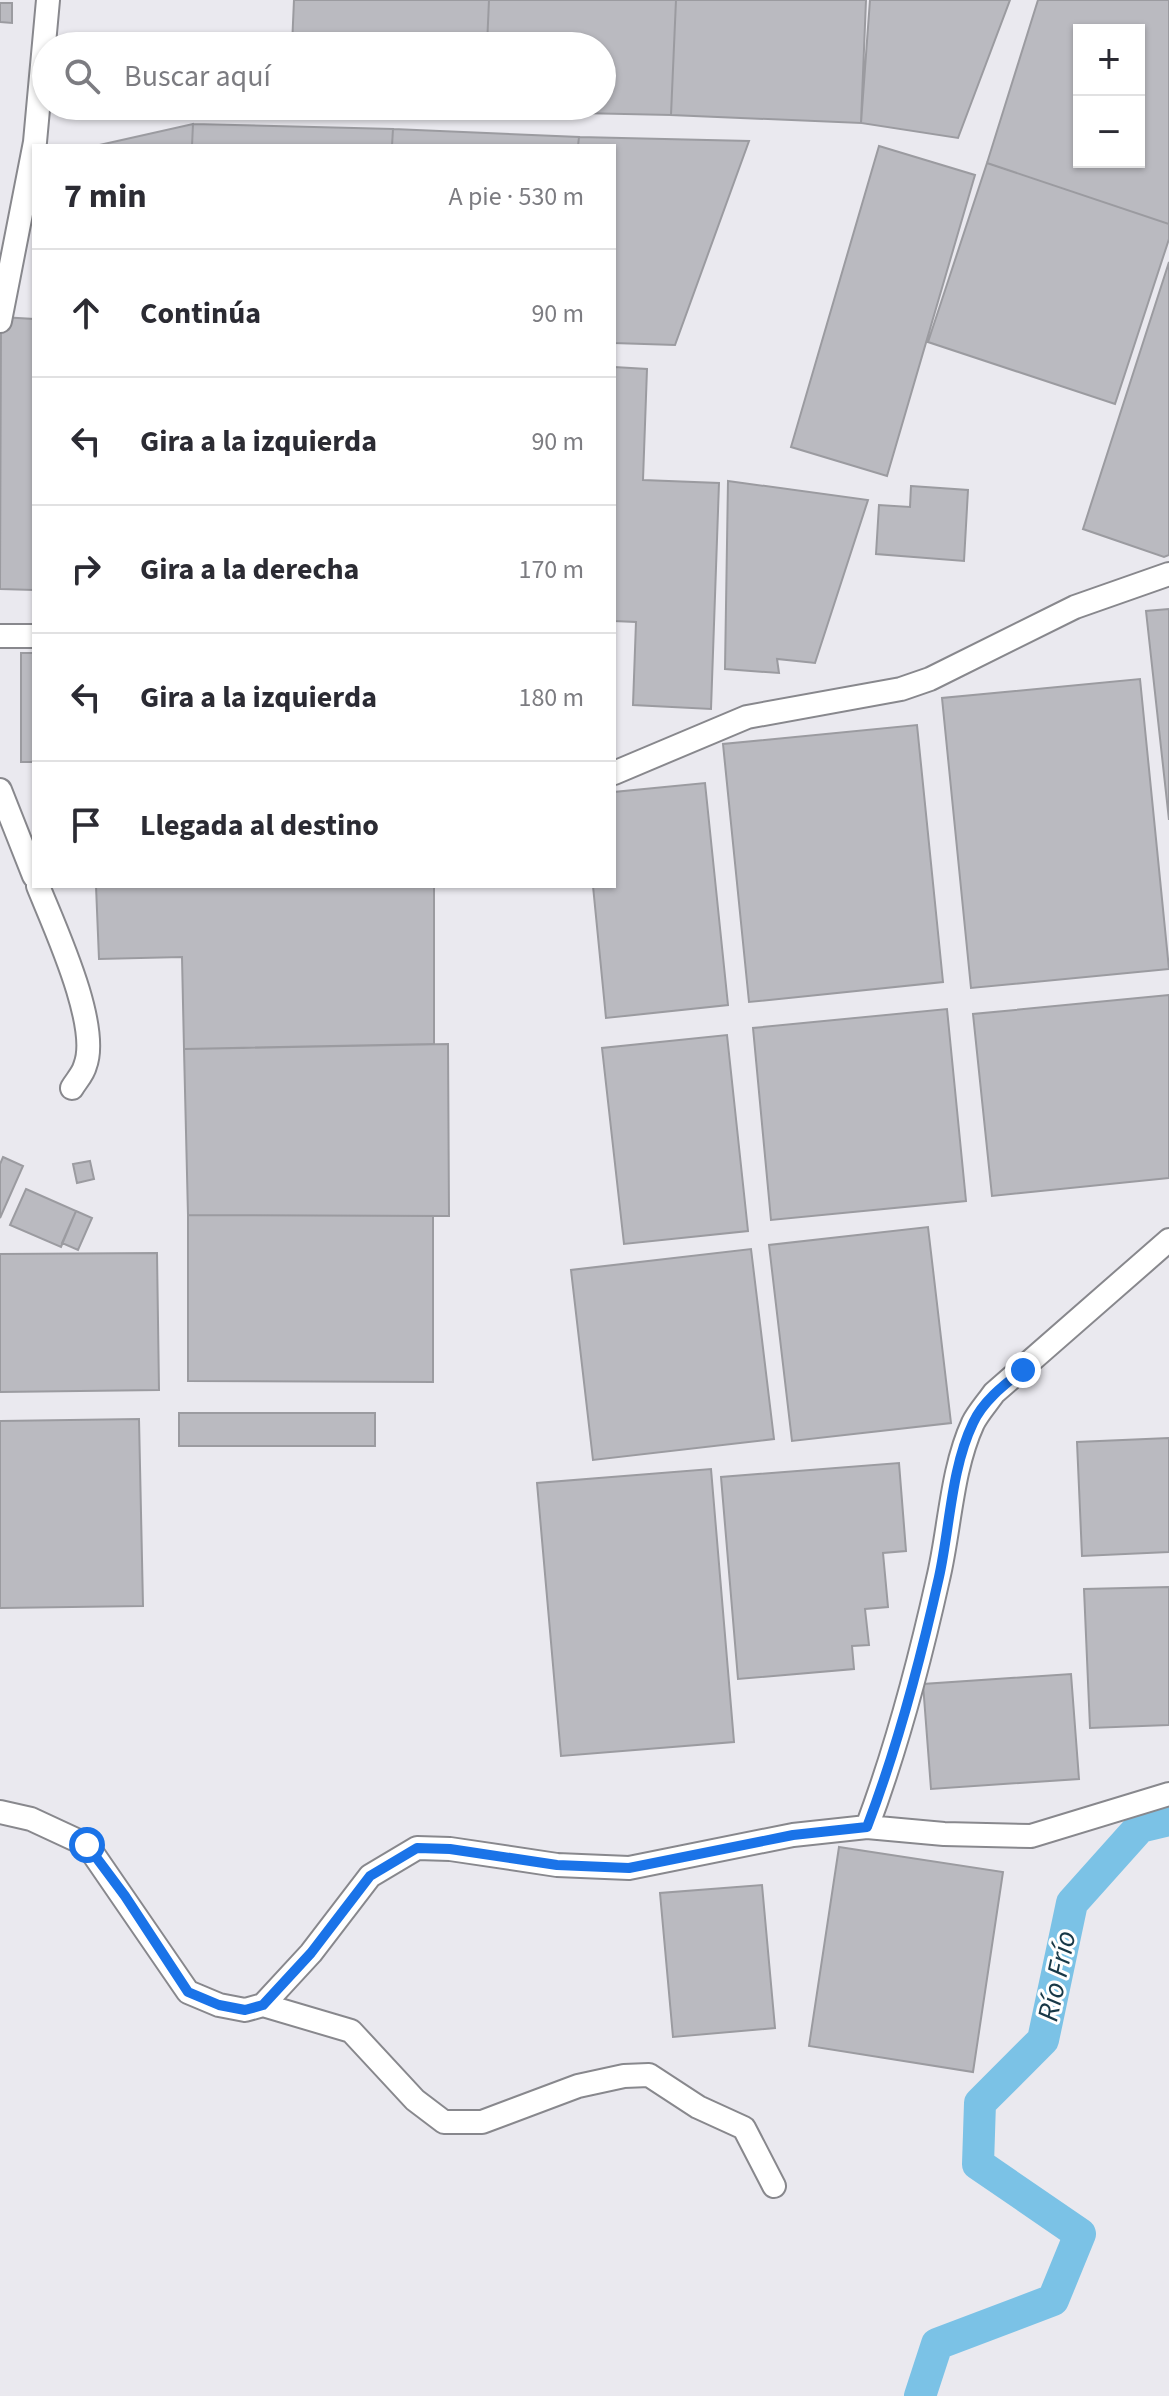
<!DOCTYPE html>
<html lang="es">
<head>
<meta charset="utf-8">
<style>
  body { margin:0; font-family:"Source Sans 3",sans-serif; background:#f7f7f7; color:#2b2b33 }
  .controls { position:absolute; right:24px; top:24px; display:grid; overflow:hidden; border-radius:0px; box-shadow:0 2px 6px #0004 }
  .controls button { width:72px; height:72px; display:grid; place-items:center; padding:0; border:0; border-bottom:2px solid #e1e1e2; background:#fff; color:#2b2b33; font:40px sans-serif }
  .stop { position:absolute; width:24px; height:24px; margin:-18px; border:6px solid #1a73e8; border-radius:50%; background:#fff }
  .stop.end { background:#1a73e8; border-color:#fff; box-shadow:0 2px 8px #0008 }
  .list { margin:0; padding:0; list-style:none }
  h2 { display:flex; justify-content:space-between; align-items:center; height:104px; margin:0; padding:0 32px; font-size:34px }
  h2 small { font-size:26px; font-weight:400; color:#7c7c81 }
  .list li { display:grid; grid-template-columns:52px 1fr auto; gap:24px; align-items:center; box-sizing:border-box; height:128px; padding:0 32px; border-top:2px solid #e1e1e2 }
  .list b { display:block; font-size:30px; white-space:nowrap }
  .list em { font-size:26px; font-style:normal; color:#7c7c81 }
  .icon { flex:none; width:44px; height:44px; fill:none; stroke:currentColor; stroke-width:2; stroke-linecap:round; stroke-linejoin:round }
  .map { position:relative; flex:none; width:1169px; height:2396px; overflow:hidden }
  .search { position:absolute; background:#fff; box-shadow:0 2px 6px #0004; left:32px; top:32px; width:584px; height:88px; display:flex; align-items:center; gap:20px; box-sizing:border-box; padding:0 28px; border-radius:44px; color:#7c7c81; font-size:30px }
  .panel { position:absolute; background:#fff; box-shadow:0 2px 6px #0004; left:32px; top:144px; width:584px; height:744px; border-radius:0px }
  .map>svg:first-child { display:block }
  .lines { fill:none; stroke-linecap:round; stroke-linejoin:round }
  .river { stroke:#7bc2e6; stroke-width:32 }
  .building { fill:#babac0; stroke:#9b9ba0; stroke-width:2; fill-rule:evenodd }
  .minor-casing { stroke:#88888d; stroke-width:26 }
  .minor { stroke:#fff; stroke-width:22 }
  .route { stroke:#1a73e8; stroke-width:10 }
  .labels { text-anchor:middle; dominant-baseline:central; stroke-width:6; stroke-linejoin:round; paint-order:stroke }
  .water-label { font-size:30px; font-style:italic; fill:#173847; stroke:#fff }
</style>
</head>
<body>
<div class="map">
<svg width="1169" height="2396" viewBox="0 0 1169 2396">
  <rect width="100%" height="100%" fill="#eae9ef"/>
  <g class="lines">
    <!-- river -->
    <path class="river" d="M920,2396L937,2344L1053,2300L1080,2234L978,2164L980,2103L1043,2040L1072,1903L1140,1827L1169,1820"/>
  </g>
  <!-- building -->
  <path class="building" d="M294,0H489L487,46H292Z
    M489,0H676L671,115L485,111V106H602V46H487Z
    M676,0H866L861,123L671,115Z
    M870,0H1010L958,138L861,123Z
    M1038,0H1169V224L987,163ZM1079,30H1139V162H1079Z
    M0,3H12V23L0,22Z
    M368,106H485V111Z
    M193,124L393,129L392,146H192Z
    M193,124L192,146H95Z
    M393,129L579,137L578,146H392Z
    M579,137L749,141L675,345L614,343V146H578Z
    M879,146L975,175L887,476L791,447Z
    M987,163L1169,224V239L1115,404L928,342Z
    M1169,262V555L1164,557L1083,529Z
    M1,317L34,319V590L0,589Z
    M614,367L647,369L643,480L719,483L711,709L633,705L636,622L614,621Z
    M728,481L868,500L815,663L777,659L779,673L725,669Z
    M911,486L968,490L964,561L876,554L879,505L910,507Z
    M1169,609V820L1146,611Z
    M21,653H34V762H21Z
    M1140,679L1169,969L971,988L942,698Z
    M917,725L943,982L749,1002L723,744Z
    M705,783L728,1005L606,1018L593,886H614V792Z
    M96,886H434V1044L184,1049L182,957L99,959Z
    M1169,995V1178L992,1196L973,1014Z
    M947,1009L966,1201L771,1220L753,1028Z
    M727,1035L748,1231L624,1244L602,1048Z
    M448,1044L449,1216L188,1215L184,1049Z
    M3,1157L23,1166L0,1218V1164Z
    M90,1161L94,1179L77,1183L73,1164Z
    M26,1189L76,1211L61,1247L10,1225Z
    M76,1211L92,1218L78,1250L62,1243Z
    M188,1215L433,1216V1382L188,1381Z
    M928,1227L951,1423L792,1441L769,1245Z
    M751,1249L774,1439L593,1460L571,1270Z
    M157,1253L159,1390L0,1392V1254Z
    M179,1413H375V1446H179Z
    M139,1419L143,1606L0,1608V1421Z
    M1169,1438V1552L1082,1556L1077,1442Z
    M899,1463L906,1551L883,1553L888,1607L865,1609L869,1645L852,1646L854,1669L738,1679L721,1477Z
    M711,1469L734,1742L561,1756L537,1483Z
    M1169,1587V1725L1090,1728L1084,1589Z
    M1071,1674L1079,1779L931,1789L923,1684Z
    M839,1847L1003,1872L973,2072L809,2046Z
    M762,1885L775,2028L673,2037L660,1893Z"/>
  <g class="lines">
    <defs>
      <path id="minor" d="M0,321L35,142L48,0
        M0,636H34
        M614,773L747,717L901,689L930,679L1075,607L1169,574
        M0,790L34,876
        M38,886C54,926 101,1026 85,1066C83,1074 76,1081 72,1088
        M0,1812L31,1819L87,1845L188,1992L219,2005L245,2010L263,2005L311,1953L370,1876L417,1848L450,1849L557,1865L629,1868L793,1835L867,1827L944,1834L1031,1836L1169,1794
        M867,1827C897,1747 919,1664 938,1579C950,1529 951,1471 973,1423C978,1413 987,1403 994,1393L1169,1240
        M263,2005L351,2031L415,2100L444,2122H482L578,2086L624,2076L649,2075L698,2107L744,2128L774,2186"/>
    </defs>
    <!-- minor casing -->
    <use href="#minor" class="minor-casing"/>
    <!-- minor -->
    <use href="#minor" class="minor"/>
  </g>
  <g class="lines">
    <!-- route -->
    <path class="route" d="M87,1845L125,1896L188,1992L219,2005L245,2010L263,2005L311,1953L370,1876L417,1848L450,1849L557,1865L629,1868L793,1835L867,1827C898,1746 920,1662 939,1577C950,1527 951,1469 973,1423C983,1401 1004,1385 1023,1370"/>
  </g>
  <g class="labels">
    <!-- water labels -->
    <g class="water-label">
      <text transform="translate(1057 1976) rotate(-78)">Río Frío</text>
    </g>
  </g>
</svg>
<div class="controls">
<button>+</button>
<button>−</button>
</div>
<div class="stop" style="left:87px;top:1845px"></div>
<div class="stop end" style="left:1023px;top:1370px"></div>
<div class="search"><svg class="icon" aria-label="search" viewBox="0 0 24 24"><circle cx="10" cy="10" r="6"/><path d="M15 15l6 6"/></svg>Buscar aquí</div>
<section class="panel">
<h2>7 min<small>A pie · 530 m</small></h2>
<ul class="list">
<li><svg class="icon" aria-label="ahead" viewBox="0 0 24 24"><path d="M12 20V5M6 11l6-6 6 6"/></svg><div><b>Continúa</b></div><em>90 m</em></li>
<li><svg class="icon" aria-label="left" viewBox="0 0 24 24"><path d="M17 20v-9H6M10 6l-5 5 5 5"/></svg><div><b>Gira a la izquierda</b></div><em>90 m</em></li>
<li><svg class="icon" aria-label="right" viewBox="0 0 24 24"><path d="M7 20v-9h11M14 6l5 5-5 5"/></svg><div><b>Gira a la derecha</b></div><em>170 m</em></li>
<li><svg class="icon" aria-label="left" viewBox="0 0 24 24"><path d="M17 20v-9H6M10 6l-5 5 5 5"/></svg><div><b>Gira a la izquierda</b></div><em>180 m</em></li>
<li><svg class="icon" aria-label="arrive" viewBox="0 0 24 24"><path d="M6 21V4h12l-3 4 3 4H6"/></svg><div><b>Llegada al destino</b></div></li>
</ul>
</section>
</div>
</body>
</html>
